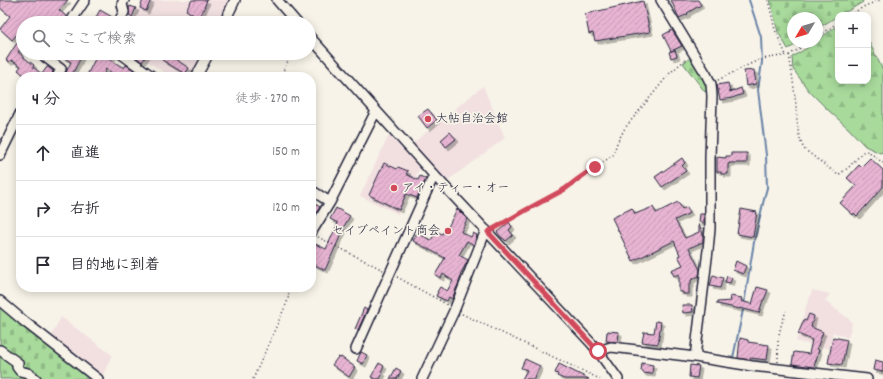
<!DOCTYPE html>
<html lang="ja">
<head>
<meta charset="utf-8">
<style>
  body { margin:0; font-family:Dekko,"Klee One",sans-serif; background:#f7f7f7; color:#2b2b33 }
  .controls { position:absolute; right:12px; top:12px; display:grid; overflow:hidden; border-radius:8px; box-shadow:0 2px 10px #0003 }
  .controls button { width:36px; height:36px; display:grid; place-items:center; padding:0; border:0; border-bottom:1px solid #e1e1e2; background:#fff; color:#2b2b33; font:20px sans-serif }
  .compass { position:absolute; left:787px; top:12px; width:36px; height:36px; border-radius:50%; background:#fff; box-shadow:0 2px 10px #0003; rotate:232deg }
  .stop { position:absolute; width:12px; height:12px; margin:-9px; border:3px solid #d1495b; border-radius:50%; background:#fff }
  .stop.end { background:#d1495b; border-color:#fff; box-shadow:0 1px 4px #0008 }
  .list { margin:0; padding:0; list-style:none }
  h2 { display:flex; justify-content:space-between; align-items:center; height:52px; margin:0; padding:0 16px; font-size:17px }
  h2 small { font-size:13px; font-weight:400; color:#7c7c81 }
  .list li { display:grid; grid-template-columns:26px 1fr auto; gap:12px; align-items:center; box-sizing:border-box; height:56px; padding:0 16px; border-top:1px solid #e1e1e2 }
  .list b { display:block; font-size:15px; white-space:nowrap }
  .list em { font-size:13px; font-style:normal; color:#7c7c81 }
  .icon { flex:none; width:22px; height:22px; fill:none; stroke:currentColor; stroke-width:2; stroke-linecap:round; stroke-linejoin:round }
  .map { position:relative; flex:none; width:883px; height:379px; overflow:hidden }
  .search { position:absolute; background:#fff; box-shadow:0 2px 10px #0003; left:16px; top:16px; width:300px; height:44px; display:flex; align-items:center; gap:10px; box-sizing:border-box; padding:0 14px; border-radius:22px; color:#7c7c81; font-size:15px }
  .panel { position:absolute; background:#fff; box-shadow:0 2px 10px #0003; left:16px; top:72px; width:300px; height:220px; border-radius:16px }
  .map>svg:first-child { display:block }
  .built { fill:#f2e0e1 }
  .forest { fill:url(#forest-firs); stroke:#657e6b }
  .cemetery { fill:url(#cemetery-stones); stroke:#657e6b }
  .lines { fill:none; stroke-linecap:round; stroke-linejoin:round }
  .stream { stroke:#6983a8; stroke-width:2 }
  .building { fill:url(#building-hatch); stroke:#22223b; filter:url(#shadow) }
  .minor-casing { stroke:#22223b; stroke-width:12 }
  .path { stroke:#22223b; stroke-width:1.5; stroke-dasharray:1 3; stroke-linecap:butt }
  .minor { stroke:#f7f3e8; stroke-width:9 }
  .route { stroke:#d1495b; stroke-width:5 }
  .poi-dot { fill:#d1495b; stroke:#f7f3e8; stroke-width:1.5 }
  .labels { text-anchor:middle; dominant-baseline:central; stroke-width:3.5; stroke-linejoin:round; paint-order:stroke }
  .poi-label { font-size:12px; fill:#22223b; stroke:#f7f3e8; text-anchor:start }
</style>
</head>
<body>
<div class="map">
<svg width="883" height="379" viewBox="0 0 883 379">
  <defs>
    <pattern id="forest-firs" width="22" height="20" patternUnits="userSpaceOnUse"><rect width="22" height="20" fill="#a8da9b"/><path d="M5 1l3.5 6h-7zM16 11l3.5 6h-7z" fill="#90bb86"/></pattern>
    <pattern id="cemetery-stones" width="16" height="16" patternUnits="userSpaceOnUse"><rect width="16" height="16" fill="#a8da9b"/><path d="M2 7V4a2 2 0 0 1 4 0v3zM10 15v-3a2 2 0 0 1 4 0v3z" fill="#90bb86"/></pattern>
    <pattern id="building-hatch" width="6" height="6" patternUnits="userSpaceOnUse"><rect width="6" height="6" fill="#e7b4d2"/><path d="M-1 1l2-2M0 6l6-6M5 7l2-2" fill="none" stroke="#c69ab5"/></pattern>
    <filter id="shadow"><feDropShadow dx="3" dy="3" stdDeviation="0" flood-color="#0004"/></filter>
  </defs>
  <rect width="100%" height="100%" fill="#f7f3e8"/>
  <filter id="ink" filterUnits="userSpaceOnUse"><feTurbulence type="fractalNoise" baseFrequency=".025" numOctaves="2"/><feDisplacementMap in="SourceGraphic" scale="8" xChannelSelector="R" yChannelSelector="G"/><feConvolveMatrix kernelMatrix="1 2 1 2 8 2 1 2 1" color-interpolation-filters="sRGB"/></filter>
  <g filter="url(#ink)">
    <!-- built -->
    <path class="built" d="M142,0H232L220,23H131Z
      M135,53H205L193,77H171Z
      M483,86L505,138L447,181L412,144Z
      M389,135L420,168L398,214L360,196Z
      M812,290L830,294L825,301L849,319L851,321L852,324L848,338L833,332L829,349L822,347V348L796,341L807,303H808Z
      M61,317L112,355L103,375L51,336Z"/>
    <!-- forest -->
    <path class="forest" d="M838,26V81H868V40L883,70V152L880,153L865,146L849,129L827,109L809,91L793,69L792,57L817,42V41L835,27Z"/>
    <!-- cemetery -->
    <path class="cemetery" d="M770,0H862L863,2L841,15H838V16L818,28L820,32L817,34V18H793V42H801L788,49L778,32Z
      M690,58C697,68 705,77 707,90L705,92L683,63Z
      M0,306L91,379H0Z"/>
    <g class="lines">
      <!-- stream -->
      <path class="stream" d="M733,358L743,310L754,242L765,195L767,188L766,155L758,90L762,62L761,37L749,0"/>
    </g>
    <!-- building -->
    <path class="building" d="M0,0H68L59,10L66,16V17L70,23H23V27L12,40L0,29L10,16L0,8Z
      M143,0H151L146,11L140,8Z
      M192,0H207L203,11L198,18L186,10Z
      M671,0H698L701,5L687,13L688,14L679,18Z
      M643,1L650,32L595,41L593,33L589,34L585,14Z
      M130,6L136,8L132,17L129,15V8Z
      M100,10L114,18L112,23H94L97,20L95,19Z
      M672,30L682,46L671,51L663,35Z
      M17,43L22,46L18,52L22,55V56L34,65L33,67L42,74L47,67H48L53,71L51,77H26L18,70L21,66L11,60L9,62L6,60Z
      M675,50L677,56L671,58L669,52Z
      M56,53H83L72,75L66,72L71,62Z
      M98,53H114L111,60L124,68L126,65L134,70L129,77H118L106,69L103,77H86Z
      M139,53H148L142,62L136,57Z
      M166,53L189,68L185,74L162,60Z
      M754,70L756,84L746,86L744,71Z
      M728,83L730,92L741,88L743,94L732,98L720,100L717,85Z
      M428,109L437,120L427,128L418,116Z
      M450,132L456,139L446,147L441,140Z
      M731,153H747V163H729V164H728V174H721V172H717V157L726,158V156H731Z
      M682,158L685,163L682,166L686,171L662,187L655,177Z
      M870,158L883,170V187L857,216L854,213L853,215L840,203L856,186L847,178L859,165L861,167Z
      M384,163L397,169L398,167L408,171L406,174L418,180L420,176L426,179L417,198L406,194L399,210L369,195Z
      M678,202L682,209L687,207L690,213L675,220L685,238L699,232V224L703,234V242L689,248L700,270L699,276L691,280V285H689V294H683V292H679V274L674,276L671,270L683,265L678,256L680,255L674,241L633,261L612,218L632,208L635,214L653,207L656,213Z
      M315,204L320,207L312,220L311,219V210Z
      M336,208L350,216L343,228H344L325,270L311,263V242L326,249L338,223L330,219Z
      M457,209L467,219L461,232L471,237L473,233L477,235L474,245L467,241L459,255L468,260L460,275L461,276V277L452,299L449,297L447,301L436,296L438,292H437L440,287L447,291L453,281L443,274L441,278L435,275L445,258L413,241L417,233L431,240L436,231L442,234L446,228L447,229Z
      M741,209L757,212L753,237L737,234Z
      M700,214H704V223L699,222Z
      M509,222L512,227L509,230L513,235L506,241L503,238H502L497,232Z
      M736,261L746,266L743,274L733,270Z
      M713,275L723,278L720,288L710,286Z
      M727,276L732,278L730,283L725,282Z
      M757,287L768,290L764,300H763L759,313L740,308V309L717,304V302L731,301L730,296L742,298L741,301L752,304Z
      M682,305H692L693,312L683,313Z
      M364,308L367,310L358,330L355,329Z
      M809,314L814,316L811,327L823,332L817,348L818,349V350H819L814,367L792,364L794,352L809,354L812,340L798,334L804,320L806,321Z
      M656,321L661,322L658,344L642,342L644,332L654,333Z
      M608,331L619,332L618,342L606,341L607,332H608Z
      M833,337L847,340L842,365L828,363Z
      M740,338L748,340V342L769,345L767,360L750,358V360L738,358Z
      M361,352L367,355L363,364L357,361Z
      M338,357L341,358V357L355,367L349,377L332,365Z
      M525,359L540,366L534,379H522L527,370L521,368Z
      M875,360L883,362V372L873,370Z
      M379,363L384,366L381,372L383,373L380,379H375L371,377Z
      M642,363L653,365L652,374L643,373V371H641Z
      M559,364L589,379H564L557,376L558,374L555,373Z
      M690,365L699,366L697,378L689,377Z
      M396,368L401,371L397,379H390Z"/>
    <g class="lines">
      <defs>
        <path id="minor" d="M277,0L297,23
          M661,0L706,74L711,84L712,96L710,157V229L708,250L695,357
          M79,23L73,18L85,0
          M118,23L124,12L122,4L124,0
          M224,23L235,0
          M309,36L434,175L592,344L598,351L618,379
          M46,53L45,57L61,69L57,77
          M120,53L153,77
          M196,77L209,53
          M0,155L21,112
          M311,190L330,202
          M311,233L330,202L376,111
          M0,301L25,322L98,379
          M356,349L434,175
          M0,350L18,363L17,367L20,371L28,373L36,379
          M598,351L611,347L620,348L695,357L752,366L867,379
          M422,379L454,311L486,230"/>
      </defs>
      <!-- minor casing -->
      <use href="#minor" class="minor-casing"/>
      <!-- path -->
      <path class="path" d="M768,0L775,30L786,55
        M850,15L865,6L880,0
        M817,38L838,22
        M789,55C792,72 794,88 796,105C797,120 797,136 804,149L838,175L848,168L863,152L868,151L883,163
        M280,77L292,53
        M718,80L748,65L761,59L789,55L810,42
        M494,229L526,210L565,189L588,172L602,163L613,155L617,143L625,128L670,73L687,58
        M318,237L383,270
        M397,277L448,305
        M462,314L600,379
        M778,362V339L781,326L786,311
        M253,379L288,300L289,291L288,287"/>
      <!-- minor -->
      <use href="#minor" class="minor"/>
    </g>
  </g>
  <g class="lines" filter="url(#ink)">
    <!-- route -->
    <path class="route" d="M595,167L578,179L565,189L526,210L488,232L598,351"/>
  </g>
  <!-- markers -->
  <g class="poi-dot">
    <circle cx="428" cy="119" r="4"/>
    <circle cx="394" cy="188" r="4"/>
    <circle cx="448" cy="231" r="4"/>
  </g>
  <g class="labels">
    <!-- poi labels -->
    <g class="poi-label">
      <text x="436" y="119">大帖自治会館</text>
      <text x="402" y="188">アイ・ティー・オー</text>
      <text x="440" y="231" text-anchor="end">セイブペイント商会</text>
    </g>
  </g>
</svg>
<div class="controls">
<button>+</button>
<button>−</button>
</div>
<svg class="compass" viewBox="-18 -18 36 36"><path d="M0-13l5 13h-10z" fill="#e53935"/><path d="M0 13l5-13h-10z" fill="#7c7c81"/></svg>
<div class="stop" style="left:598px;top:351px"></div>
<div class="stop end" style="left:595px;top:167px"></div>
<div class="search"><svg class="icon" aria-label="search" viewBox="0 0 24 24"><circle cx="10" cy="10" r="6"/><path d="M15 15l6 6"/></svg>ここで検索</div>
<section class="panel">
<h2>4 分<small>徒歩 · 270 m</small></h2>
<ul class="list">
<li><svg class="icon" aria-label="ahead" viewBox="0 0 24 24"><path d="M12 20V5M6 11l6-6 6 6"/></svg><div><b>直進</b></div><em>150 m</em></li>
<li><svg class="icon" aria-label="right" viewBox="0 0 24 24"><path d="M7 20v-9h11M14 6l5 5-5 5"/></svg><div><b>右折</b></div><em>120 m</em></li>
<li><svg class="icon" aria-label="arrive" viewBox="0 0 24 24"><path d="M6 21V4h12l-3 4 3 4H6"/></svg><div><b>目的地に到着</b></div></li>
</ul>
</section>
</div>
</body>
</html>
